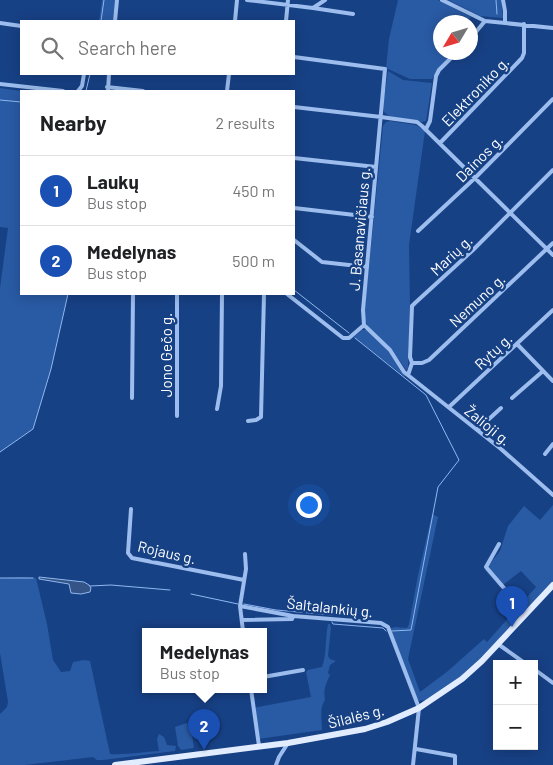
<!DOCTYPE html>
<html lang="en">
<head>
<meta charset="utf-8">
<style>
  body { margin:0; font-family:Barlow,sans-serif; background:#f2f2f2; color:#202124 }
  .controls { position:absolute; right:15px; bottom:15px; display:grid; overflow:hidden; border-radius:0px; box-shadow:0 2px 12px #0003 }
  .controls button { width:45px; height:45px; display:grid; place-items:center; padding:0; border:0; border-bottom:1px solid #e0e0e0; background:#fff; color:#202124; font:25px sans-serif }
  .compass { position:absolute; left:433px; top:15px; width:45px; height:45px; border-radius:50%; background:#fff; box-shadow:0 2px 12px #0003; rotate:232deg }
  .you { position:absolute; left:308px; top:504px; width:18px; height:18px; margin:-12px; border:4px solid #fff; border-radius:50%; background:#1a73e8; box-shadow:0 0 0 8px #1a73e833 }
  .badge { display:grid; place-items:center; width:32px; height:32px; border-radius:50%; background:#111827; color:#fff; font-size:16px; font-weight:700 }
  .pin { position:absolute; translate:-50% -41px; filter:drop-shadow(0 1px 2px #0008) }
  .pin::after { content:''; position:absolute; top:26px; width:18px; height:15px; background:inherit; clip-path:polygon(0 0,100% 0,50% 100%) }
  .popup { position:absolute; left:142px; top:628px; width:125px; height:65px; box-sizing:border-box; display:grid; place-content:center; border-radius:0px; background:#fff; filter:drop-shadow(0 1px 4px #0005); font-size:16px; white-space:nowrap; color:#757577 }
  .popup b { font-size:19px; color:#202124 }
  .popup::after { content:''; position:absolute; left:50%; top:100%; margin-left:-10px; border:10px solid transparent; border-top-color:#fff }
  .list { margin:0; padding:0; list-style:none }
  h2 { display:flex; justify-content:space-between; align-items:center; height:65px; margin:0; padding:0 20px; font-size:21px }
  h2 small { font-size:16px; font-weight:400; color:#757577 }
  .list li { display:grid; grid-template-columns:32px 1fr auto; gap:15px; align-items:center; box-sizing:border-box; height:70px; padding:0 20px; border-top:1px solid #e0e0e0 }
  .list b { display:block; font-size:19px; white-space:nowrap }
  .list p { margin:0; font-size:16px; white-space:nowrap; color:#757577 }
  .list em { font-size:16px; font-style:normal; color:#757577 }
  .icon { flex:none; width:28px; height:28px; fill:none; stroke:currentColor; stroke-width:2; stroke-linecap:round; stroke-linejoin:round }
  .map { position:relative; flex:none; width:553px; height:765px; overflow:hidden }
  .search { position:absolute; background:#fff; box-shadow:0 2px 12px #0003; left:20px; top:20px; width:275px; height:55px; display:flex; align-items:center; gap:12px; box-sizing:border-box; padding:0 18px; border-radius:0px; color:#757577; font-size:19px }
  .panel { position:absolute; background:#fff; box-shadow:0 2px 12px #0003; left:20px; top:90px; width:275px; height:205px; border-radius:0px }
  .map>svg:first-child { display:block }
  .green { fill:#295aa4 }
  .water { fill:#345386; stroke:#8fb7f0 }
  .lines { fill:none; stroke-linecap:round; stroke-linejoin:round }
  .stream { stroke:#8fb7f0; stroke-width:1 }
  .minor { stroke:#9cbded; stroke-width:4 }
  .primary { stroke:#e2ecff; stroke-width:6 }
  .labels { text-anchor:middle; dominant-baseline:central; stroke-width:5; stroke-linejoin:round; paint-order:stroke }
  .street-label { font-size:15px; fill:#fff; stroke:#174185 }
</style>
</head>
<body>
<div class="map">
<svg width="553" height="765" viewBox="0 0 553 765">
  <rect width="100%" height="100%" fill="#174185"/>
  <!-- green -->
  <path class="green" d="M102,0H115L113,21H99Z
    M398,0H438L471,17L466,22H440V52L454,53L437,70L432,79H410L386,68L389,39Z
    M448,0H501L503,18L480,16Z
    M388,71L403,80L432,83L426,121L422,122L389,116L384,112L383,106Z
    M0,88L21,91L20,99H21V294H68L51,369L33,429L0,452V288L8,228L0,227Z
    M390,121L416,125L425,131L409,245L410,305L408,368L406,370L392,350L367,325L364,316L383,126L386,122Z
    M362,330H367L391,354L405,375V377L354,337Z
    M553,505V582C532,605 447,702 419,701L417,698L389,629L395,627L407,628L409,624L418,575L432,514L438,517L408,659L420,692L448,671L484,639L487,642L536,587L521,571L500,587L485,570L500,551L508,526L524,506L540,520Z
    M23,577L36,578L47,624L53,660L61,672L70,671L73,662L84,660L90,661L110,754C126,755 143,752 159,751L157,739L159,734L164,737L167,745L176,746L175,751L103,760H97L93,757L25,765H0V714L7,707L8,702L0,653V578Z
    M328,624H330L331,628L328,656L330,659L336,661L330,665L328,673L330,675C326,684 323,690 325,700C319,708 322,720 322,730L258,739L253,708L311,697L306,672L308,670L322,667C327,653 325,638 328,624Z
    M187,723L192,735L194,748L181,750L178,746L175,727Z"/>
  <!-- water -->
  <path class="water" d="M39,577L84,582L89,585L91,588L90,592L81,594L71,593L69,584L39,579Z"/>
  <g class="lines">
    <!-- stream -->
    <path class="stream" d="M496,0L497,14
      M101,21L104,0
      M86,91L90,74
      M0,100L21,102
      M294,290L349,333
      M355,338L426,395L459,460L438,487L411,630L392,631
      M0,452L33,429L51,369L68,294
      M0,578H33
      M90,586L111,585L170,590
      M191,594L238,604
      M244,604L276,610L332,615
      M332,622L333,624L383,628L386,631"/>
    <!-- minor -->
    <path class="minor" d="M247,0L313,8L325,0
      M442,0L485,21L553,28
      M503,0L505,11V22
      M313,8L353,14
      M115,21L117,0
      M235,21L237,0
      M286,21L288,0
      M0,23L21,26
      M470,39L485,21
      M294,57L385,69L363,310L364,325L390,350L404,372L501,449L553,495
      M0,84L63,91
      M107,87L143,91
      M78,91L82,86L84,74
      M108,91L109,74
      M227,91L229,74
      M294,107L381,117L417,122L422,126L553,255
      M426,129L430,121L436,76L439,70L457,52
      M440,143L522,58L524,53V24
      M294,158L376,167
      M294,208L372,217
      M418,231L475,178L553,99
      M294,240L322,262L367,267
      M287,294L343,338H349L364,325
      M517,344L553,381
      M412,363H422L429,360L553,243
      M408,375L412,363L410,357L412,306L415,303L473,250L553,170
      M132,398L133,294
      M512,398L543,371
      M449,407L553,310
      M217,409L221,386L222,294
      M177,416V294
      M248,421L256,420L261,417L264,294
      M477,430L501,408
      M545,454L553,444
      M131,509L128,553L132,558L244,580
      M499,544L486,567L526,614
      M245,554L246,569L240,606L293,616L381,623L388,627L419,708L413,765
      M240,606L243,631
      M242,620L292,619L293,616
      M498,644L526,664
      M534,669L553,683
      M263,677L303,670
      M251,689L259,746
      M416,749L455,756V765
      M276,765L279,757L288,743"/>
    <!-- primary -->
    <path class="primary" d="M115,765L288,743L365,729L387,722L419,708L462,679L482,661L553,585"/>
  </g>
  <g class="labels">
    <!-- street labels -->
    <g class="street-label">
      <text transform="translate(475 91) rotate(-46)">Elektroniko g.</text>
      <text transform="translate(479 158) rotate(-45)">Dainos g.</text>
      <text transform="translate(359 229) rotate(-85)">J. Basanavičiaus g.</text>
      <text transform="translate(451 255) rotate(-43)">Marių g.</text>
      <text transform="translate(477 300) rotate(-43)">Nemuno g.</text>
      <text transform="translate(493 351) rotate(-43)">Rytų g.</text>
      <text transform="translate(166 355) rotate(-90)">Jono Gečo g.</text>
      <text transform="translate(488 425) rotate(39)">Žalioji g.</text>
      <text transform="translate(167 552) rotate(13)">Rojaus g.</text>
      <text transform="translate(330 607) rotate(6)">Šaltalankių g.</text>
      <text transform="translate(356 716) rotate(-14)">Šilalės g.</text>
    </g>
  </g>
</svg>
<div class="controls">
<button>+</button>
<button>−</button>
</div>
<svg class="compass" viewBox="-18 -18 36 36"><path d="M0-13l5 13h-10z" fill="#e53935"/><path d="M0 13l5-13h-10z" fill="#757577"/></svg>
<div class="you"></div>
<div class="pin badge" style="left:512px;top:627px;background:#1a4fb4">1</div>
<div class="pin badge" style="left:204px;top:750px;background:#1a4fb4">2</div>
<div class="popup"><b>Medelynas</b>Bus stop</div>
<div class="search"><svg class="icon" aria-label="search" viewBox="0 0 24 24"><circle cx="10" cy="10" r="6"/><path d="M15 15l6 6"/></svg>Search here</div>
<section class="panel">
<h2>Nearby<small>2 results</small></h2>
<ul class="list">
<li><span class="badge" style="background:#1a4fb4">1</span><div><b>Laukų</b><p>Bus stop</p></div><em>450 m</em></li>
<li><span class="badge" style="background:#1a4fb4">2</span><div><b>Medelynas</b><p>Bus stop</p></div><em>500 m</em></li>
</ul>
</section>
</div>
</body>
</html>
